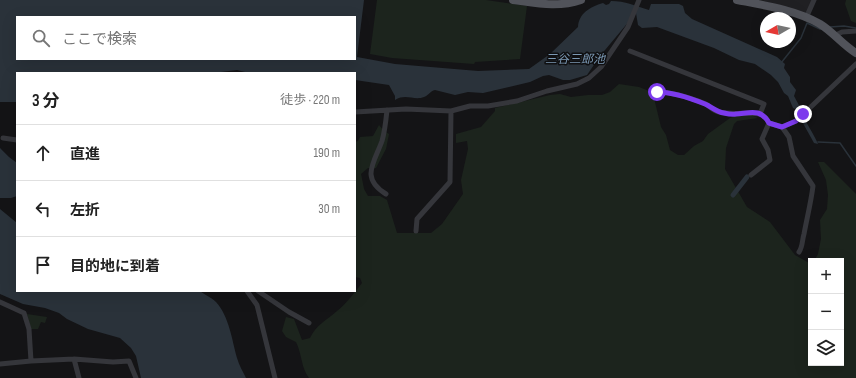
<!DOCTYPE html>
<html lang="ja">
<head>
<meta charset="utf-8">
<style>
  body { margin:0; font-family:"Sofia Sans Condensed","Noto Sans JP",sans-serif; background:#f6f6f6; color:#222 }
  .controls { position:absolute; right:12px; bottom:12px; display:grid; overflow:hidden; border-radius:0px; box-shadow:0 4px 16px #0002 }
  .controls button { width:36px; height:36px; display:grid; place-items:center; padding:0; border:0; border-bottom:1px solid #e0e0e0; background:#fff; color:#222; font:20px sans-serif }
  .compass { position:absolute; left:760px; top:12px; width:36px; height:36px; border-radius:50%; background:#fff; box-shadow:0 4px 16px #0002; rotate:261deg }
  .stop { position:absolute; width:12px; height:12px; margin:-9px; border:3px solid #7c3aed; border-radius:50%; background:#fff }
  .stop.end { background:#7c3aed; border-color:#fff; box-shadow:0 1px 4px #0008 }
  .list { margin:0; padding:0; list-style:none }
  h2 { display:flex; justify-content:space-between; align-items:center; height:52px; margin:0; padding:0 16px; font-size:17px }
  h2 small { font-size:13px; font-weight:400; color:#767676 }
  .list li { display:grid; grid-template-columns:26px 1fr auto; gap:12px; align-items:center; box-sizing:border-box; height:56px; padding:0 16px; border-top:1px solid #e0e0e0 }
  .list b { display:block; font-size:15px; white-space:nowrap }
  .list em { font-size:13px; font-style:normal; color:#767676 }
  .icon { flex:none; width:22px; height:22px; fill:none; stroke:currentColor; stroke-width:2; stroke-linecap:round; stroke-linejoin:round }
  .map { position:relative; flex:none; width:856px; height:378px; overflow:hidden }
  .search { position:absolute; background:#fff; box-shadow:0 4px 16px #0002; left:16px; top:16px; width:340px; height:44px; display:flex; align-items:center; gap:10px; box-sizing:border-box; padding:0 14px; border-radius:0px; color:#767676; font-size:15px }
  .panel { position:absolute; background:#fff; box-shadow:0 4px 16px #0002; left:16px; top:72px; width:340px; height:220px; border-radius:0px }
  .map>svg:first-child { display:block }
  .built { fill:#202023 }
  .green { fill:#1c241d }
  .water { fill:#2a323a; fill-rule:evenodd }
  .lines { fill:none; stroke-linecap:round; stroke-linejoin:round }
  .stream { stroke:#2a323a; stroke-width:1.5 }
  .canal { stroke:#2a323a; stroke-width:5 }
  .minor { stroke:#35363b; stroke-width:5 }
  .primary { stroke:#51535a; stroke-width:8 }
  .route { stroke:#7c3aed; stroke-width:5 }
  .labels { text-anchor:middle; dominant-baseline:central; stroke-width:3; stroke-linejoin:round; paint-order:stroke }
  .water-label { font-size:12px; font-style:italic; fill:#7b98b3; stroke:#0f0f11 }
</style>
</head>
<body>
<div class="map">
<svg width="856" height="378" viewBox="0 0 856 378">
  <rect width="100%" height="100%" fill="#141416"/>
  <!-- built -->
  <path class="built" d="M761,0H812L807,12L804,15Z"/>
  <!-- green -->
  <path class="green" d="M377,0H486L527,6L520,59L475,62L474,64L392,58L370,54Z
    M846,0H856V23L851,21L845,4Z
    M619,84L639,87L649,91L654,98L661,127L666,135L670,150L678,155H684L694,146L703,141L708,134L730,118L740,115H751L758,118L737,121L734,124L726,148L725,169L747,207L770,222L795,255L811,264V363H841V261H814L818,254L821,239L820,220L827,209L828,195L826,180L818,162H824L856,194V378H309C301,368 302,354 296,342L286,337L282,331L286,317L294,319L302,340L310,338C316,325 327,320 337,311C347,303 354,293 362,283L360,278L355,277V142L358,141L360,137L373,136L379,125L384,131L389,134L386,149L376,168H368L361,174L364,189L368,196H380L387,200L397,233H431L442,224L463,194L461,180L468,149L467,141L456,143V134L481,127L495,111V108L550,95L560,94L571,97L588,95H602L610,92Z
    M27,314L47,317L45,323L41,322L38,329H31Z"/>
  <!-- water -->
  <path class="water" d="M0,0H364L357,57L395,64L478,71L529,69L550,54L578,27C579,13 590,7 603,3L606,5L609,4L611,1C625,1 636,6 649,10L651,4H679L683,6L685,13L692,19L777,57L785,64L784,68L790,77V82L796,90L794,96L801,109L800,113C803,116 817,140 818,144L814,143L795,109L793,108L788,96L784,93L778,82L771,75L755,64L739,60L714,48L657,27L642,28L638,25L636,13L600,56L587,75L570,80H563L549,75L543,76L530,82L483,93L468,92L455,95L435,90C430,91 429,95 424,97C414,101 406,93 395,100V96L389,85L355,80V73H249L237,70L213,73H17V102H0ZM17,17H355V59H17Z
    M0,148L9,157L17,163V196L11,198H0Z
    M0,209L17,223V291H200C205,295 211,297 216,302C229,316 232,340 237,358C239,365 243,372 246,378H141L136,356L131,348L120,338L88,329L67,319L59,313L45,308L23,304L0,294Z"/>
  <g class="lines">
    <!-- stream -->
    <path class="stream" d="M830,27L844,26L856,28
      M781,63L801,38L807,23L820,29H822
      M818,142L840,143L856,166"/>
    <!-- canal -->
    <path class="canal" d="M733,195L747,177"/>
    <!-- minor -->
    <path class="minor" d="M806,18L814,0
      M834,36L842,32L856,31
      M630,51L764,104L760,114L766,118L769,123L782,127L796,121L856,64
      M657,92C673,92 691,98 706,104C710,107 714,111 719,112C733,115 746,112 760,114
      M355,112L406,109L451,111L470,106H488L517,101L547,91L577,84L589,78L601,67L628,27L639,0
      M782,127L789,137L793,156L813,186C811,202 807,218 804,234C802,240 803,246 799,252
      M3,138L17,140
      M751,175L770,160L768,150L762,139L769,123
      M386,194C360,178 374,163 382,141C385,131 386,120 387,110
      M416,231L417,219L450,182L451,111
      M247,291L257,305L275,378
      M258,291L289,312L309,323
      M0,302L24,313L29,329L31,361
      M74,359L113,362L129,361L136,378
      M0,364L31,361L74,359L79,378"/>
    <!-- primary -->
    <path class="primary" d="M513,0C536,3 558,8 581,0
      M737,0C763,5 796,10 820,24C833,32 843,45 856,53"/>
  </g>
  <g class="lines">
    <!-- route -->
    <path class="route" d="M657,92C673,92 690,98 705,104C712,107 716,112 724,113C728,114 732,115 736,114C750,113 761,108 769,123L782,127L796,121L803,114"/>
  </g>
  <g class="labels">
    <!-- water labels -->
    <g class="water-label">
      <text x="575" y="59">三谷三郎池</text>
    </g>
  </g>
</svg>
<div class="controls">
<button>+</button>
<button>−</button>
<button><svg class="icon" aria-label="layers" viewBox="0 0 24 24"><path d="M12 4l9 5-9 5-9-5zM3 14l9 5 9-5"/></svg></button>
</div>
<svg class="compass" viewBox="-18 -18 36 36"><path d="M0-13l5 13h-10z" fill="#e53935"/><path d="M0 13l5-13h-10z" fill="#767676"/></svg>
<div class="stop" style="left:657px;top:92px"></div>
<div class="stop end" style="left:803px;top:114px"></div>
<div class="search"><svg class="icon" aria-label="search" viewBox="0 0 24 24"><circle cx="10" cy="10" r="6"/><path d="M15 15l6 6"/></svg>ここで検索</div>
<section class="panel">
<h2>3 分<small>徒歩 · 220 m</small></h2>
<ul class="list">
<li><svg class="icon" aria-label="ahead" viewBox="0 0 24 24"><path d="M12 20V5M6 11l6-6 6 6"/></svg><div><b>直進</b></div><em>190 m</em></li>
<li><svg class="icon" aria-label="left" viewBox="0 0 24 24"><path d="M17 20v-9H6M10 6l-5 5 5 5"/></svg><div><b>左折</b></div><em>30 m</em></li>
<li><svg class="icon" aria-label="arrive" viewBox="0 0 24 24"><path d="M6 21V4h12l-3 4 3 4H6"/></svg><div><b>目的地に到着</b></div></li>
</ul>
</section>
</div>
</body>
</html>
